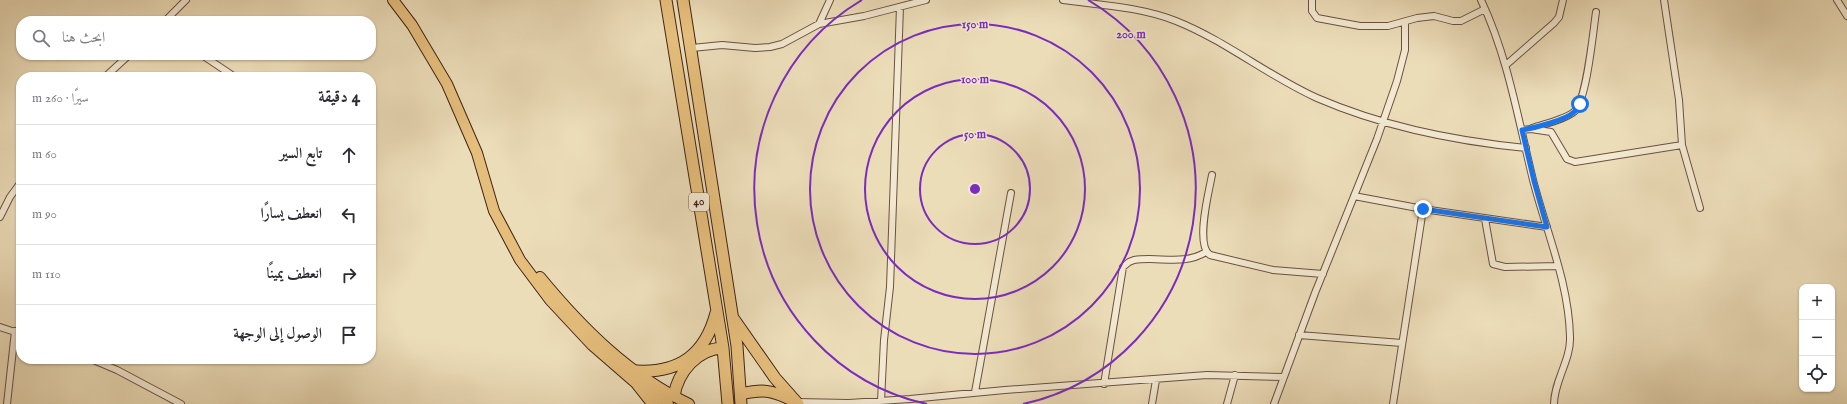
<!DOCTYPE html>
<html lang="ar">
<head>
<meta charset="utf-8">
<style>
  body { margin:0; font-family:"IM FELL English",Amiri,serif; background:#f7f7f7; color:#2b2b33; direction:rtl }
  .controls { position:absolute; right:12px; bottom:12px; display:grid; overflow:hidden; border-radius:8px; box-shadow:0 1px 3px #0004 }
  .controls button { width:36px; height:36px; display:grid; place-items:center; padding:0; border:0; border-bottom:1px solid #e1e1e2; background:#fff; color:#2b2b33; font:20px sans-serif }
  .stop { position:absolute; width:12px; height:12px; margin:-9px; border:3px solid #1a73e8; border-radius:50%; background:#fff }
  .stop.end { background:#1a73e8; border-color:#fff; box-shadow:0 1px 4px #0008 }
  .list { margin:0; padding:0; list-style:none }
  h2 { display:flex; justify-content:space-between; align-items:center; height:52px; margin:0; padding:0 16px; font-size:17px }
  h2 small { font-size:13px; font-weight:400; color:#7c7c81 }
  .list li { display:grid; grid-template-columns:26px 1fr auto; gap:12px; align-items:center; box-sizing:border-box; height:60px; padding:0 16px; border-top:1px solid #e1e1e2 }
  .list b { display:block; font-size:15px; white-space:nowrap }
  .list em { font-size:13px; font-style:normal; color:#7c7c81 }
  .icon { flex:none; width:22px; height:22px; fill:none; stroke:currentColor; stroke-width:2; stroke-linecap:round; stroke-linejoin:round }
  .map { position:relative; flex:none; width:1847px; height:404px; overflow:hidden; direction:ltr }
  .search { position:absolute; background:#fff; box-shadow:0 1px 3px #0004; left:16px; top:16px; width:360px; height:44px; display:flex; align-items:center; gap:10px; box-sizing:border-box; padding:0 14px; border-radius:16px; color:#7c7c81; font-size:15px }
  .panel { position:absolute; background:#fff; box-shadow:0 1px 3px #0004; left:16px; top:72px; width:360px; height:292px; border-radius:16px; direction:rtl }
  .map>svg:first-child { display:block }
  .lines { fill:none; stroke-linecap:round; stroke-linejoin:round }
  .street-casing { stroke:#6a5240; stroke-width:8 }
  .primary-casing { stroke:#3f2317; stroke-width:12 }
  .highway-casing { stroke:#3f2317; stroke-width:13 }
  .street { stroke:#f3e9d2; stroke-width:6 }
  .primary { stroke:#e6be7c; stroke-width:10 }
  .highway { stroke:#e6be7c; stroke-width:11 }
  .route { stroke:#1a73e8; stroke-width:5 }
  .ring { fill:none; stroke:#7b2cbf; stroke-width:2 }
  .labels { text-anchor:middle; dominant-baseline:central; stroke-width:3; stroke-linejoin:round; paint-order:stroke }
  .shield { fill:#f3e9d2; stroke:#755e4f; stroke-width:1 }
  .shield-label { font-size:11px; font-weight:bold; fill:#3f2317 }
  .centre { fill:#7b2cbf; stroke:#f3e9d2; stroke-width:2 }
  .ring-label { font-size:12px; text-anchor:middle; font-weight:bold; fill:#7b2cbf; stroke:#f3e9d2; stroke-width:3; stroke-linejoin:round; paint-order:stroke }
</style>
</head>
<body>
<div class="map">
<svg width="1847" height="404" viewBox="0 0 1847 404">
  <rect width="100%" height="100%" fill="#ecddb9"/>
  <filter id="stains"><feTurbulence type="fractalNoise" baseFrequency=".005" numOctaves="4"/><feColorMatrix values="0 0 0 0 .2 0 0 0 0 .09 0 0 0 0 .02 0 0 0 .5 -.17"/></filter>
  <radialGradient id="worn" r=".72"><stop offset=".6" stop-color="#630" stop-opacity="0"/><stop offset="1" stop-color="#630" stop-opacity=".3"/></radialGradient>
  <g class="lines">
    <defs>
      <path id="street" d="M1063,0C1100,5 1141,7 1176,21C1226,41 1268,76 1317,98C1384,127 1454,141 1526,148
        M1312,0V11L1317,18L1360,26H1388L1417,18L1434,16L1453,21H1461L1485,9
        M1481,0C1508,57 1518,119 1533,180C1546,231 1569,283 1570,337C1571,360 1554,381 1554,404
        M1664,0L1679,100L1682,145L1700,208
        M1837,0L1847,16
        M165,21L186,0
        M819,24L830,0
        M692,48L722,45L755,48L770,47L782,44L819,24L864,16L926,0
        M202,55L235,77
        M1506,65L1554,23L1559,17L1563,0
        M105,77L129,55
        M1532,128C1543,124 1567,119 1575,111C1587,98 1593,32 1596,12
        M1522,130L1531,129L1551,132L1567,159L1575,162L1682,145
        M1212,175C1209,191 1195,245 1210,255L1273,270L1323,274
        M1354,196L1423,209L1547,227
        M0,217L10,197L21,182
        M1485,219L1493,264L1505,267L1558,266
        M0,327L21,334
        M1299,335L1402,343
        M91,359L117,370L181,404
        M1104,384L1123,267L1129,262L1134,260C1159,256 1183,266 1206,252
        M975,392L1011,193
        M881,401L884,340L890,287L900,7
        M796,402L849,403L910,399L1005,390L1207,375L1284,377
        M7,404L15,331
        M1152,404L1156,380
        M1227,404L1235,375
        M1274,404L1315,293L1377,139L1397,81L1405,50V22
        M1393,404L1423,209"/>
      <path id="primary" d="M393,0L412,25L447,84L477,153L494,211L520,260L550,300L592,345L638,385L668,404
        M540,277C582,328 629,375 689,404"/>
      <path id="highway" d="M666,0L723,348L728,404
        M683,0L737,346L741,404
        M733,318L775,378L798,404
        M637,371C679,373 705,355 716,313
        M638,385L653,404
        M741,394C763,389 771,390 792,400
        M674,396C678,372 697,349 723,348"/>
    </defs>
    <!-- street casing -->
    <use href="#street" class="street-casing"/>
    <!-- primary casing -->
    <use href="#primary" class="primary-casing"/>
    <!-- highway casing -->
    <use href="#highway" class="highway-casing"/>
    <!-- street -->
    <use href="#street" class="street"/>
    <!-- primary -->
    <use href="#primary" class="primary"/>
    <!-- highway -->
    <use href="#highway" class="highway"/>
  </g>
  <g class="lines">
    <!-- route -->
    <path class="route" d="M1423,209L1547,227L1534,181L1522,130C1534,128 1566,120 1574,112C1577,110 1578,106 1580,104"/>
  </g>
  <!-- distance rings -->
  <g class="ring">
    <circle cx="975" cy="189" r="55"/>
    <circle cx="975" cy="189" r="110"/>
    <circle cx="975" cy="189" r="165"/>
    <path d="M927 404A220 220 0 0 1 862 0M1088 0A220 220 0 0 1 1023 404"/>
  </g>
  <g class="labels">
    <!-- shield labels -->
    <rect class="shield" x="689" y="193" width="20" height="18" rx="3"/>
    <g class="shield-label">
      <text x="699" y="202">40</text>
    </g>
  </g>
  <circle cx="975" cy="189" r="6" class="centre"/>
  <g class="ring-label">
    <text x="975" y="28">150 m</text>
    <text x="1131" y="38">200 m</text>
    <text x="975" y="83">100 m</text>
    <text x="975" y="138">50 m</text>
  </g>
  <rect width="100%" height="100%" filter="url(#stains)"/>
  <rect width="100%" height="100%" fill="url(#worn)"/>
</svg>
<div class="controls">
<button>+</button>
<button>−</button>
<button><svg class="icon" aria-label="locate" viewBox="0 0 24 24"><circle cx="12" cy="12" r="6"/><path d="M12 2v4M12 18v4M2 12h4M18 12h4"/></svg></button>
</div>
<div class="stop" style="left:1580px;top:104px"></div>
<div class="stop end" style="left:1423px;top:209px"></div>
<div class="search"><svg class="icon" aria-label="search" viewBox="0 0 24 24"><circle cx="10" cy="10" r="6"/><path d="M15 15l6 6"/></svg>ابحث هنا</div>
<section class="panel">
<h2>4 دقيقة<small>سيرًا · 260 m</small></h2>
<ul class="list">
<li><svg class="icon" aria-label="ahead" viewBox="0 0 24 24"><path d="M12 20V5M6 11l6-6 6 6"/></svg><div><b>تابع السير</b></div><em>60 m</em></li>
<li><svg class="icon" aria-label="left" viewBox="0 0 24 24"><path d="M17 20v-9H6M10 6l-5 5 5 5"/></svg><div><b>انعطف يسارًا</b></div><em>90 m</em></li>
<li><svg class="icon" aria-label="right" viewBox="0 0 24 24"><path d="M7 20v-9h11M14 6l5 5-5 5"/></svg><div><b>انعطف يمينًا</b></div><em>110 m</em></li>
<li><svg class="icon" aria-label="arrive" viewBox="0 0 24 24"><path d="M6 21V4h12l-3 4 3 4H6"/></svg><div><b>الوصول إلى الوجهة</b></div></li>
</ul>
</section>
</div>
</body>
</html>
